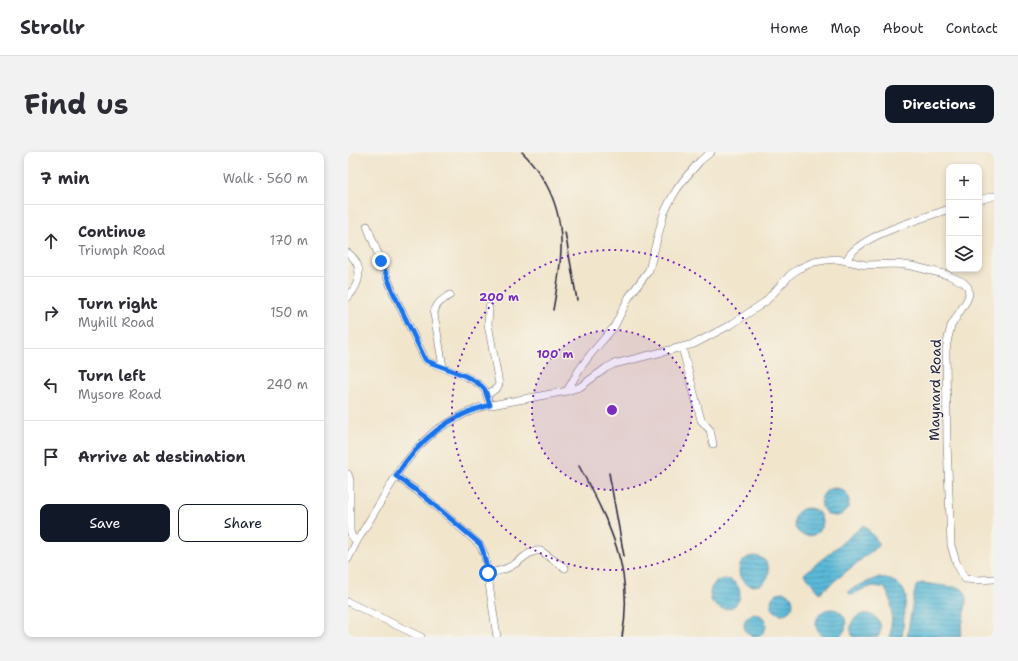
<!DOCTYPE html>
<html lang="en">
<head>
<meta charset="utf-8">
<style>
  body { margin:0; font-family:"Shantell Sans",sans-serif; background:#f2f2f3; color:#2b2b33 }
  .controls { position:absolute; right:12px; top:12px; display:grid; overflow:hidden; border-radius:8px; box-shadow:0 2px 6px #0003 }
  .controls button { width:36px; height:36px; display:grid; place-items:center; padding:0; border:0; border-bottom:1px solid #e1e1e2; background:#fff; color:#2b2b33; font:20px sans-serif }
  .stop { position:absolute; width:12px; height:12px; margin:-9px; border:3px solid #1a73e8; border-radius:50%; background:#fff }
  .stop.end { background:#1a73e8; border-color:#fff; box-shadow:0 1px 4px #0008 }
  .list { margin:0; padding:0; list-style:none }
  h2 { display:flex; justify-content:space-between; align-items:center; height:52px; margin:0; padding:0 16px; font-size:17px }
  h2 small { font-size:13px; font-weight:400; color:#7c7c81 }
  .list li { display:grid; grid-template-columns:26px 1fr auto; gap:12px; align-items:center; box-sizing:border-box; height:72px; padding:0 16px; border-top:1px solid #e1e1e2 }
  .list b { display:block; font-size:15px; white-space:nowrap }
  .list p { margin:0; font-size:13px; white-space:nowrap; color:#7c7c81 }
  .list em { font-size:13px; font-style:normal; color:#7c7c81 }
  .actions { display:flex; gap:8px; padding:12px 16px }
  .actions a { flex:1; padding:9px 0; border:1px solid #111827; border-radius:8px; text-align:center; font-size:14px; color:#111827 }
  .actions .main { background:#111827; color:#fff }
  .icon { flex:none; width:22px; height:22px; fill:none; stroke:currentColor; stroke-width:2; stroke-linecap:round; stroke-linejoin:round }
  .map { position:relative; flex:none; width:646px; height:485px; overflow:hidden; border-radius:8px }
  header { display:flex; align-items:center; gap:24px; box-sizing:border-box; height:56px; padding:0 20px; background:#fff; border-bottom:1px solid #e1e1e2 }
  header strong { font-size:19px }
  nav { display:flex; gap:22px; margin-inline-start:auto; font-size:14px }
  .intro { display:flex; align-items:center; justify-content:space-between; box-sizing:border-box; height:96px; padding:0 24px }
  h1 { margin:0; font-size:28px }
  .button { padding:10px 18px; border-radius:8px; background:#111827; color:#fff; font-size:14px; font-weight:700 }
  main { display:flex; gap:24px; padding:0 24px }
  aside { flex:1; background:#fff; border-radius:8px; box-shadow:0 2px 6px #0003 }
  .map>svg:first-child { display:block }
  .water { fill:url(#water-rules); stroke:#3e6e8a }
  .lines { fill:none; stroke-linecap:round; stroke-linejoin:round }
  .minor-casing { stroke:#6a666e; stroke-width:8 }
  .minor { stroke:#fff; stroke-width:7 }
  .rail { stroke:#22223b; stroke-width:1.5 }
  .route { stroke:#1a73e8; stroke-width:5 }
  .ring { fill:none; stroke:#7b2cbf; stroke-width:2; stroke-dasharray:2 4 }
  .labels { text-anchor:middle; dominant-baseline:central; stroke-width:3; stroke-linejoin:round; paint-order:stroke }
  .street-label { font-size:14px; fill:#22223b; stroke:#f7f3e8 }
  .centre { fill:#7b2cbf; stroke:#f7f3e8; stroke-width:2 }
  .ring-label { font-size:12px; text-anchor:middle; font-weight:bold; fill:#7b2cbf; stroke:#f7f3e8; stroke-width:3; stroke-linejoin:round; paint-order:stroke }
</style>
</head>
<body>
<header>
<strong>Strollr</strong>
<nav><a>Home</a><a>Map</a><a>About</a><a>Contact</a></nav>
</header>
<div class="intro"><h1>Find us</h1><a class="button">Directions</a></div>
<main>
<aside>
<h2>7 min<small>Walk · 560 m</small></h2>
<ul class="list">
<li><svg class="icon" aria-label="ahead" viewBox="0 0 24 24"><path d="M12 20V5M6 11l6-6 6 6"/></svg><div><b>Continue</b><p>Triumph Road</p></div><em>170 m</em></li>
<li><svg class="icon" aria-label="right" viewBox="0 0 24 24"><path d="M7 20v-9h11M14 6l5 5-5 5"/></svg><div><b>Turn right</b><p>Myhill Road</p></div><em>150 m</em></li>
<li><svg class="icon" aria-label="left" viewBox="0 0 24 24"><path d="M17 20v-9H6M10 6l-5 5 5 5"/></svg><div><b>Turn left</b><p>Mysore Road</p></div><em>240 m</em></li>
<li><svg class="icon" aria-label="arrive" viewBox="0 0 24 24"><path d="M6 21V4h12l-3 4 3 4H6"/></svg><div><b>Arrive at destination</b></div></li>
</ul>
<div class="actions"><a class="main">Save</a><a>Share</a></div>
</aside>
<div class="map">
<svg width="646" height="485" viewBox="0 0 646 485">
  <defs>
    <pattern id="water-rules" width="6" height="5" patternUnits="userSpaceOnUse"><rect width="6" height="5" fill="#5ab9d8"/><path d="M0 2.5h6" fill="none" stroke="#4a96b0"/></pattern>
  </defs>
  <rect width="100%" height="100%" fill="#f7f3e8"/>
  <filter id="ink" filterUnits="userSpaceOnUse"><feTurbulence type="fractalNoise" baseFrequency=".025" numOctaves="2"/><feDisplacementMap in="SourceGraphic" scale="8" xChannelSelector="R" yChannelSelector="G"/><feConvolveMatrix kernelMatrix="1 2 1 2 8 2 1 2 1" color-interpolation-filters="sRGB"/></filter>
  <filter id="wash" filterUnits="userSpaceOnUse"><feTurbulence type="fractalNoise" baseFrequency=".012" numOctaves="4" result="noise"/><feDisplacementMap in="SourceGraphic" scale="16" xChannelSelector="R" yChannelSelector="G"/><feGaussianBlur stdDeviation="0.9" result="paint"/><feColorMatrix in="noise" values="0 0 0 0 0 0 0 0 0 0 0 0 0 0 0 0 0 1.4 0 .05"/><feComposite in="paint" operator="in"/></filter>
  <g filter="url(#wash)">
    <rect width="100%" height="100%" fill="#f1e5cc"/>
    <!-- water -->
    <path class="water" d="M473 350a14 14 0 1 1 28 0a14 14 0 1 1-28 0Z
      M446 370a14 14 0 1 1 28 0a14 14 0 1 1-28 0Z
      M516,373L532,392L472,441L456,422Z
      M391 419a15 15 0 1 1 30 0a15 15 0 1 1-30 0Z
      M531,425L538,426L549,431L555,437L558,445L554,485H542L544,463L543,449L537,436L526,434L513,438L504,443L500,440L503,437Z
      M362 442a15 15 0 1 1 30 0a15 15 0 1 1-30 0Z
      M574,431L613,436L617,440L619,446L612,485H559L566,443L568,434Z
      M423 451a11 11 0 1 1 22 0a11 11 0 1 1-22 0Z
      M468 472a15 15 0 1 1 30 0a15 15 0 1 1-30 0Z
      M396 473a11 11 0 1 1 22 0a11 11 0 1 1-22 0Z
      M515,462C529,461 537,473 530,485H505C500,475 504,465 515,462Z"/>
  </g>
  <g filter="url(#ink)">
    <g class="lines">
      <defs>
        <path id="minor" d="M631,48L646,44
          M19,74L45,140L77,207L79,209C93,216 128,225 137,238C139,243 140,248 142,253
          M0,101C16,113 13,131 0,145
          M498,109C508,84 576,66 601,57
          M334,195L353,268L362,278L365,292
          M95,215L86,162C87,152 94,148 102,143
          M219,239L232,235L258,216L266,212L346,192L384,172L417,150L443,122L452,116L466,110L478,108L489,107L518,113L548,112L564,114L600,123L615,130L620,135L621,142L619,148L603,174L600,186L598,198L599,290L603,393L608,410L617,427L630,428L646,427
          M139,243L149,236L151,232L140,172L141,155
          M0,322L2,328V379L4,385L9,389
          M48,324L76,344L131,392L135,399L137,405L149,485
          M0,407L9,389L53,316L71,294L88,278L116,262L133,255L219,239L231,218L242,203L266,175L281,145L301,118L316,61L323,47L329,37L338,25L352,9L363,0
          M139,421C149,420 157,418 165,413C174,408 182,397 193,399L217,416
          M0,450L73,485"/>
      </defs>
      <!-- minor casing -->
      <use href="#minor" class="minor-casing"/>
      <!-- minor -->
      <use href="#minor" class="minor"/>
      <!-- rail -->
      <path class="rail" d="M174,0C184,9 191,20 198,32C221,74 213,113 205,158
        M217,80L229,148
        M231,314C261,370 287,419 274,485
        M261,321L276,404"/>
    </g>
  </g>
  <g class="lines" filter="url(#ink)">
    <!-- route -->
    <path class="route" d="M33,109L45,140L77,207L79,209C93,215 128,225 137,238C139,243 140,248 142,253C101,263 70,289 48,324L76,344L132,392L135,399L140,421"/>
  </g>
  <!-- distance rings -->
  <circle cx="264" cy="258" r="80" fill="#7b2cbf" fill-opacity=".12"/>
  <g class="ring">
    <circle cx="264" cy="258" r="80"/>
    <circle cx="264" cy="258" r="160"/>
  </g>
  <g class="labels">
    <!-- street labels -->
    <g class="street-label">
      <text transform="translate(587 238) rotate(-89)">Maynard Road</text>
    </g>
  </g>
  <circle cx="264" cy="258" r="6" class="centre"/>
  <g class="ring-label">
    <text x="151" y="149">200 m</text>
    <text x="207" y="206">100 m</text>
  </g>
</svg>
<div class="controls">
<button>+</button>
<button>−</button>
<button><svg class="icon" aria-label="layers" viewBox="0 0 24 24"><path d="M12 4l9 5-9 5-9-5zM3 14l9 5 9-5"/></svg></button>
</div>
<div class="stop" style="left:140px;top:421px"></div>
<div class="stop end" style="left:33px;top:109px"></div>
</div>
</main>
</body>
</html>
